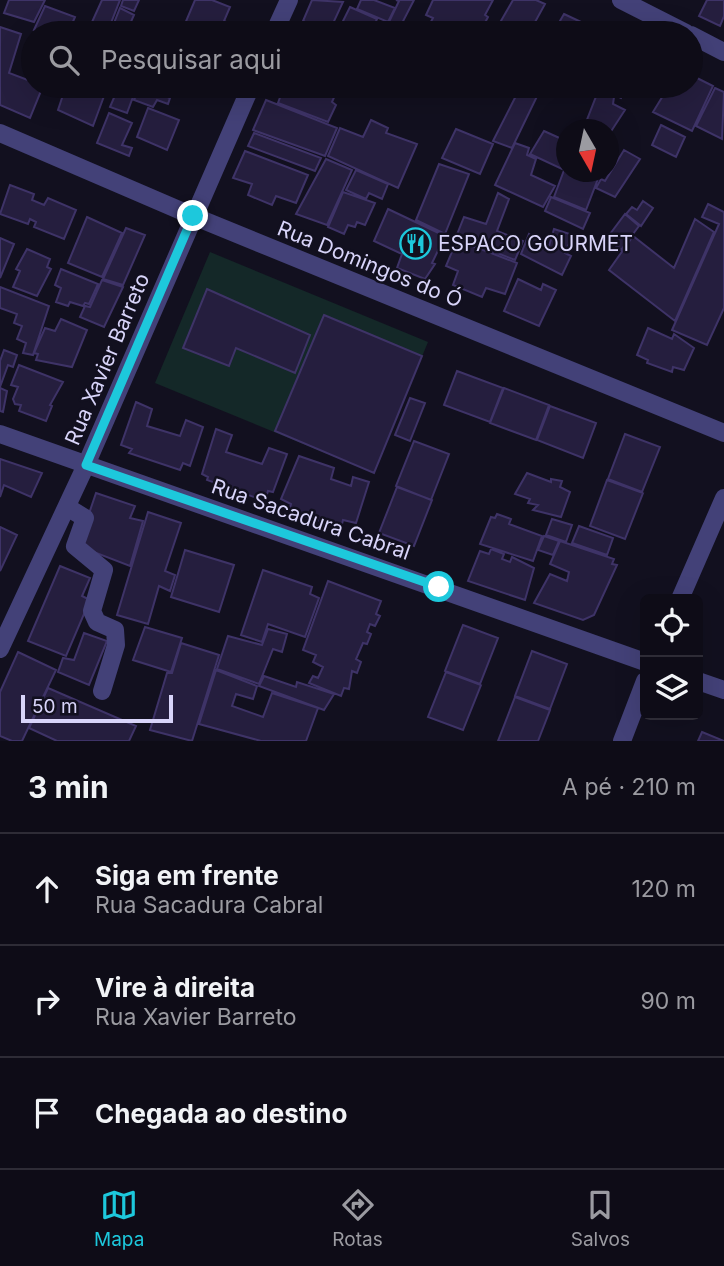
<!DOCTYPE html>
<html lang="pt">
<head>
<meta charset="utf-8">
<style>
  body { margin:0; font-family:Inter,sans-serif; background:#171520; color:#f1f3f6 }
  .controls { position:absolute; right:21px; bottom:21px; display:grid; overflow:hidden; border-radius:10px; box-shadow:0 7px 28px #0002 }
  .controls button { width:63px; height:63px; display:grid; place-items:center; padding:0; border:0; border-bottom:2px solid #2e2c36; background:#0e0c17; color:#f1f3f6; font:35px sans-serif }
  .compass { position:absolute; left:556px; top:119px; width:63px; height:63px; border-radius:50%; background:#0e0c17; box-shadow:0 7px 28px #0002; rotate:171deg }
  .scale { position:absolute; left:21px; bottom:18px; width:152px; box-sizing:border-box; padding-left:7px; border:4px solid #d8d4f9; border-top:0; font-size:19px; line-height:24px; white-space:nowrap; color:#d8d4f9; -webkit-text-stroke:5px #12101f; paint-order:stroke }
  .stop { position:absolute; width:21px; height:21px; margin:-16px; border:5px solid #1dc8dc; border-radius:50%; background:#fff }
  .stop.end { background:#1dc8dc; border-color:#fff; box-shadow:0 2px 7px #0008 }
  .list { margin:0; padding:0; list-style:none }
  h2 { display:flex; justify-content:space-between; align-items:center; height:91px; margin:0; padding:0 28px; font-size:30px }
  h2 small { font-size:23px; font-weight:400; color:#9b9ba1 }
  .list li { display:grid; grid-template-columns:46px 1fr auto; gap:21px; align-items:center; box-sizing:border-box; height:112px; padding:0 28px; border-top:2px solid #2e2c36 }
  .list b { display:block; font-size:26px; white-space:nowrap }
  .list p { margin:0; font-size:23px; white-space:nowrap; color:#9b9ba1 }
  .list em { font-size:23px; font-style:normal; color:#9b9ba1 }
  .icon { flex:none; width:38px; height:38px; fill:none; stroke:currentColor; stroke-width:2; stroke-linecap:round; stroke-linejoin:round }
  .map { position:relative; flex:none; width:724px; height:741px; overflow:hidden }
  .search { position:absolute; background:#0e0c17; box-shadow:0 7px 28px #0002; left:21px; right:21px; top:21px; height:77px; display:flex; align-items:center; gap:18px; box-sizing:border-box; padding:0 24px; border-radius:38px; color:#9b9ba1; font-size:26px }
  .sheet { height:427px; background:#0e0c17 }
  nav { display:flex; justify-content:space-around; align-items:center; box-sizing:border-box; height:98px; border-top:2px solid #2e2c36; background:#0e0c17; font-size:19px; color:#9b9ba1 }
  nav a { display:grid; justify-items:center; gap:4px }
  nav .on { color:#1dc8dc }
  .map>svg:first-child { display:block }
  .green { fill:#142828 }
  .building { fill:#251e3e; stroke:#3e3367; stroke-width:2 }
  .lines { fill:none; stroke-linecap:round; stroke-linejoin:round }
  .minor { stroke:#434178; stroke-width:18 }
  .route { stroke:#1dc8dc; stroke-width:9 }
  .labels { text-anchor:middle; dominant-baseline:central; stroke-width:5; stroke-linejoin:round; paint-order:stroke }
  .poi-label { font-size:21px; fill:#d8d4f9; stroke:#12101f; text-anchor:start }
  .street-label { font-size:21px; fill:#d8d4f9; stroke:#12101f }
</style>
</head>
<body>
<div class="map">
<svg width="724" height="741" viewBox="0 0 724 741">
  <rect width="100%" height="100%" fill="#12101f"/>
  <!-- green -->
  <path class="green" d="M210,252L428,342L374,473L155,383Z"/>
  <!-- building -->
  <path class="building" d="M9,0H45L34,22L4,13Z
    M102,0H120L107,33H87Z
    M123,0H139L134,11L121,6Z
    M195,0H212L230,7L224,21L231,24L227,33H196L184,26Z
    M312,0L343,2L329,32L303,21Z
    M361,0H374L395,8L388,22L357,9Z
    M396,0H414L399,29L388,24L399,1Z
    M433,0H493L485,15L488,17L481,30L484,33H447L429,25L433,18L426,15Z
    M513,0H536L545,4L529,33H494Z
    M707,0H724V16L720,26L699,16Z
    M45,6L75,17L68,33L34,30Z
    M350,7L377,19L373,28L379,33H337Z
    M120,8L134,15L126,33H110Z
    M564,14L594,28L592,33H553Z
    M303,21L315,28L331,33H303L298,31Z
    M0,27L21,34L9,73L33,82V86H43L30,118L0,105Z
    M691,75L713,86L692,131L653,112L669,86L678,89L680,86H691Z
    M66,86L107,88L93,126L58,110Z
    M119,86H137L127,113L110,107Z
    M140,86L170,98L168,104L157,100L153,107L134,100Z
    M276,86H339L332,102L336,105L328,122L278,103L282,92L275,89Z
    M521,86H542L512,148L493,141Z
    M597,86H628L621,98Z
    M715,88L724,92L722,139L696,126Z
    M599,89L614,97L613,104L625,110L608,136V130H583Z
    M266,100L337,128L325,156L253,130Z
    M148,108L179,120L167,150L137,137Z
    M109,113L132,123L122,145L132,148L129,156L97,143Z
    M371,120L388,128L386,133L417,144L398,188L328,156L340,128L363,137Z
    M661,125L685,137L676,157L652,145Z
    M456,129L493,144L480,174L442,158Z
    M544,131L566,141V160L562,169L530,154Z
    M254,133L321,158L315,171L248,146Z
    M515,143L529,148L527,155L536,159L531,175L555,186L543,207L495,185Z
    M624,150L640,159L615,197L596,188L601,179L605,181Z
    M245,151L308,175L296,203L276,196L272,205L248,195L252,184L233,178Z
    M326,159L352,170L327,225L296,214Z
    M439,164L469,174L445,234L416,220Z
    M566,165V172H588L599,176L586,210L554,197Z
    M356,170L388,184L382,199L369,193L366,199L346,190Z
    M10,185L34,194L32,200L44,205L48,198L76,210L64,239L34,227L36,222L30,219L28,224L0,214Z
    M343,192L375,203L365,225L357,222L355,227L348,225L344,234L328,227Z
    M498,193L509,199L497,231L523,241L515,260L456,237L464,217L486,224Z
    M551,197L590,213L583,229L545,211Z
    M643,201L653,208L641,226L626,214L632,207L637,210Z
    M708,204L724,212V308L707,345L672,330L719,224L702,217Z
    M388,209L445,236L432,263L435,264L425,279L397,268L402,254L374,241Z
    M625,214L639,226L621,250L607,238Z
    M87,217L122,233L102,277L68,263Z
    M695,219L714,232L675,321L609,270L633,236L674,268Z
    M126,228L145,235L123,285L103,279Z
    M554,229L573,235L565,253L571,256L562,275L521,254L529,234L549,246Z
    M0,238L14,244L0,278Z
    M457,240L517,263L505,294L486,288L482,297L453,285L458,271L446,266Z
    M27,249L50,259L47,267L51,269L37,296L13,287L20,271L16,269Z
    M61,269L98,284L89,304L85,303L83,306L70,302L68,306L56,302L61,288L55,285Z
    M518,279L541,290L543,284L556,290L539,326L504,311Z
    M102,280L123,287L104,327L80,317L85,306L90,307Z
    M0,287L49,306L33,355L23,353L26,343L17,339L22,326L14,323L17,314L0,308Z
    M207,289L310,335L295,373L236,348L229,366L183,348Z
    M324,315L422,356L374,473L275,431Z
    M61,319L87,330L72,367L36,360L38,354L34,353L45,328L55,331Z
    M648,328L672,339L674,334L694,348L684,370L673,367L672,372L647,363L648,360L637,355Z
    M4,350L17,355L13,367L8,365L0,387V361Z
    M19,365L63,382L50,405L52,406L46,421L19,411L21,405L15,404L13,399L18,387L11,385Z
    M457,371L503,388L490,422L444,405Z
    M0,388L7,391L3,412L0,411Z
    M504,388L549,405L536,440L490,423Z
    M410,398L425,403L410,441L395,435Z
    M136,402L152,409L147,426L180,436L186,420L203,427L190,466L183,463L180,470L129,453L132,449L121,445Z
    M550,406L596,423L583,458L537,440Z
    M216,429L232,435L226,452L262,464L269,448L287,454L273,492L268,491L265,501L207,480L208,477L202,474Z
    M625,434L660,447L642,492L608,479Z
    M414,441L449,454L431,500L396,486Z
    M299,456L334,468L331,479L351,486L353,477L369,482L356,523L343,520L341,528L289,511L291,504L281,499Z
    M0,459L42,473L31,497L4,485L0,497Z
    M527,473L551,482V479L562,481L560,487L570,492L561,517L533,510L538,505L528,503L530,499L515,494Z
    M607,480L643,493L625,539L590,526Z
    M397,487L432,500L414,546L379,533Z
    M96,493L135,506L130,518L143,521L130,566L78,546Z
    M148,512L181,523L165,571L175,575L170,591L159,586L148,624L117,615Z
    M497,514L511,519L509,524L542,536L533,561L480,544L491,517L495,518Z
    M552,519L572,525L566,542L546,535Z
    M579,526L613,538L607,555L572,543Z
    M0,527L17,535L0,571Z
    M544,536L559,541L553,555L538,550Z
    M560,541L614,559L612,564L617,565L594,615L583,620L534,603L550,574L567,581L569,572L550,564Z
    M491,549L504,554L502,559L510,562L512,557L534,568L525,600L468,581L480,551L489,554Z
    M185,550L234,565L219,612L171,597Z
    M60,566L90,578L82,596L90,600L66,656L28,641Z
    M263,570L312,587L310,594L319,598L305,637L268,624L262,642L241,635Z
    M328,581L381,601L376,614L380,616L375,626L370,624L367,632L371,634L367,644L363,643L356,659L361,662L357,673L352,671L349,689L344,688L341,696L309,683L313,676L318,678L323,667L313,662L316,655L303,650Z
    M463,625L498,638L480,684L445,671Z
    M145,627L182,638L171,672L133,660Z
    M268,629L287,634L282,652L273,649L259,684L217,669L228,636L262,645Z
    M84,633L107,641L89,685L58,672L63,658L74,660Z
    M181,643L219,655L192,741L150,730L167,673H172Z
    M532,651L567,664L550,709L515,696Z
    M18,652L56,670L22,741H12L0,736V692Z
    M216,670L257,686L253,699L236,694L232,706L263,717L272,693L318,708L306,741H261L199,724Z
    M446,672L481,685L463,730L428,717Z
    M264,676L296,687L297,682L334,694L324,710L259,686Z
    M48,688L136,726L129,741H57L29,728Z
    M515,697L550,710L538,741H498Z
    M702,732L724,741H698Z"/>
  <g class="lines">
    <!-- minor -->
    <path class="minor" d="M621,0L686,33
      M274,33L289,0
      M691,35L724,52
      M0,133L193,216L724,433
      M0,434L645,662
      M67,507L85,518L75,546L104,570L92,611L97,622L115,630L116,645L102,691
      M680,599L724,498
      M0,649L86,465L251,86
      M698,681L724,690
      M622,741L645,681"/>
  </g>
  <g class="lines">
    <!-- route -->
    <path class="route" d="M193,216L86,465L439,587"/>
  </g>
  <!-- icons -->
  <defs>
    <symbol id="restaurant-ring" viewBox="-11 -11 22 22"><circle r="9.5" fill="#12101f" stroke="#1dc8dc" stroke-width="1.5"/><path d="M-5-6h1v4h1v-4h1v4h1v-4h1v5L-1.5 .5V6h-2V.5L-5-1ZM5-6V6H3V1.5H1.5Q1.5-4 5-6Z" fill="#1dc8dc"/></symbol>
  </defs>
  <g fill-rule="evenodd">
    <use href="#restaurant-ring" x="398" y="226" width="35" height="35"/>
  </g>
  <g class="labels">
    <!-- poi labels -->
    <g class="poi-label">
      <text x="438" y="243">ESPACO GOURMET</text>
    </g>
    <!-- street labels -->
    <g class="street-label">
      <text transform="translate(370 264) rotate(22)">Rua Domingos do Ó</text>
      <text transform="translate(107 359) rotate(-67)">Rua Xavier Barreto</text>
      <text transform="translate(311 519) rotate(19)">Rua Sacadura Cabral</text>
    </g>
  </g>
</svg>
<div class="controls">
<button><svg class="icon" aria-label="locate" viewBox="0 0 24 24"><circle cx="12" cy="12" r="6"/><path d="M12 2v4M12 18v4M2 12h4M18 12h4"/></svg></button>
<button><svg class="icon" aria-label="layers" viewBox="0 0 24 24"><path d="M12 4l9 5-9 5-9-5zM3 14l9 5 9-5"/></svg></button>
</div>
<svg class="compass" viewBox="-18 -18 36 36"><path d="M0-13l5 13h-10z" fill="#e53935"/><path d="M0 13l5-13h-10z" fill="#9b9ba1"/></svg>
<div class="scale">50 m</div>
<div class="stop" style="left:439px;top:587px"></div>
<div class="stop end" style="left:193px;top:216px"></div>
<div class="search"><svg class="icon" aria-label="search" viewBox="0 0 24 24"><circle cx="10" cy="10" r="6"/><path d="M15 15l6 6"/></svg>Pesquisar aqui</div>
</div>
<section class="sheet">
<h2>3 min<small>A pé · 210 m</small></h2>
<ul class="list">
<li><svg class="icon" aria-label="ahead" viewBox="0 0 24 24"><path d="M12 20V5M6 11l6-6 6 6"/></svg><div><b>Siga em frente</b><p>Rua Sacadura Cabral</p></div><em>120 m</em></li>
<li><svg class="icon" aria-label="right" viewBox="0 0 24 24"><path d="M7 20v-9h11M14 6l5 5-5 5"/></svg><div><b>Vire à direita</b><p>Rua Xavier Barreto</p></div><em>90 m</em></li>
<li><svg class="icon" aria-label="arrive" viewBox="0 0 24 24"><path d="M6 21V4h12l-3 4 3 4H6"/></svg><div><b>Chegada ao destino</b></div></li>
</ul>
</section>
<nav>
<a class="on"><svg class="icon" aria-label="map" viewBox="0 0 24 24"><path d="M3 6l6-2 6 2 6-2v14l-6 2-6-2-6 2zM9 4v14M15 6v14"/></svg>Mapa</a>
<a><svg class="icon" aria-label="directions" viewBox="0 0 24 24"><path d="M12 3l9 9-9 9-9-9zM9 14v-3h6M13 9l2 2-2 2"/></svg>Rotas</a>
<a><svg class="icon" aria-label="saved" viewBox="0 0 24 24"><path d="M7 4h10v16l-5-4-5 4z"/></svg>Salvos</a>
</nav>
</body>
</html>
